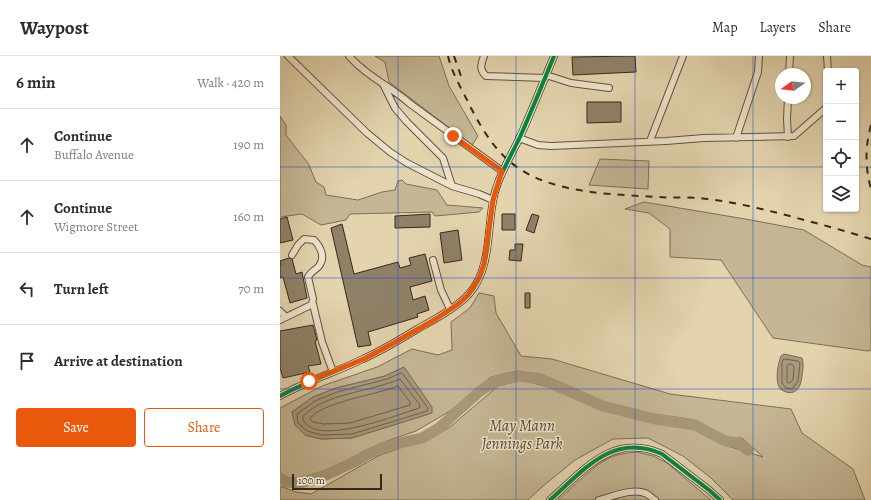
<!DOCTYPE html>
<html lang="en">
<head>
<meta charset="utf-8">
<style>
  body { margin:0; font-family:Alegreya,serif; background:#f7f7f7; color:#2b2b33 }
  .controls { position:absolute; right:12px; top:12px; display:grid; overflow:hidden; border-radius:4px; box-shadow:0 1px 3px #0004 }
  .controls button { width:36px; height:36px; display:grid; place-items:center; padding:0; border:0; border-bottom:1px solid #e1e1e2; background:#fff; color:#2b2b33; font:20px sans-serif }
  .compass { position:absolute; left:495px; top:12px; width:36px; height:36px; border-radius:50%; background:#fff; box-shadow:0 1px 3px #0004; rotate:255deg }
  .scale { position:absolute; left:12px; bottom:10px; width:90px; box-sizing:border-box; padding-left:4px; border:2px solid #34271c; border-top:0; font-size:11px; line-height:14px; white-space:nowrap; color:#34271c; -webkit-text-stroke:3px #ede3ca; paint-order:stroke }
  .stop { position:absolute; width:12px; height:12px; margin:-9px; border:3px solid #ea580c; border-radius:50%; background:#fff }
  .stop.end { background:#ea580c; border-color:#fff; box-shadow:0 1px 4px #0008 }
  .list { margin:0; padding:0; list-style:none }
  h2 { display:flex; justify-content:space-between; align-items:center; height:52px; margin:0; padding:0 16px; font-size:17px }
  h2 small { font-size:13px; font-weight:400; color:#7c7c81 }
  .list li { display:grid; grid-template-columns:26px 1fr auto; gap:12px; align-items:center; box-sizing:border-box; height:72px; padding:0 16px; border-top:1px solid #e1e1e2 }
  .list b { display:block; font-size:15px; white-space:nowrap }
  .list p { margin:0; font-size:13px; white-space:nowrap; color:#7c7c81 }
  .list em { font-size:13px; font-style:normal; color:#7c7c81 }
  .actions { display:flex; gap:8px; padding:12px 16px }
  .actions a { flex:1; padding:9px 0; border:1px solid #ea580c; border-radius:4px; text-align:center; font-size:14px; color:#ea580c }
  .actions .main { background:#ea580c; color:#fff }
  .icon { flex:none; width:22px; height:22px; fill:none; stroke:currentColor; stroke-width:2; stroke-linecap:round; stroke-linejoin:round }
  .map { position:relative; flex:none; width:591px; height:444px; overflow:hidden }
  header { display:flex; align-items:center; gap:24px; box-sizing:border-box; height:56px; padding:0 20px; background:#fff; border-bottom:1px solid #e1e1e2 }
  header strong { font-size:19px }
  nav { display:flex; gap:22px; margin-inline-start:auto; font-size:14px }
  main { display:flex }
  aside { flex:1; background:#fff }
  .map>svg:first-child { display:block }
  .green { fill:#c5b795; stroke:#7c6f58; fill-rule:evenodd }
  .water { fill:#a8997c; stroke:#7a6b56 }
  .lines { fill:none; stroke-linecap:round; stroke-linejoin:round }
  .shore { stroke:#6e604c; stroke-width:1 }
  .river { stroke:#a8997c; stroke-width:11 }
  .building { fill:#8f8168; stroke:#34271c }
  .minor-casing { stroke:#605240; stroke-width:8 }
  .minor { stroke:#ede3ca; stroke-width:6 }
  .rail { stroke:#34271c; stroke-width:2; stroke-dasharray:7 7; stroke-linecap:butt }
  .cycleway-casing { stroke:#ede3ca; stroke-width:6 }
  .cycleway { stroke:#00873e; stroke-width:4 }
  .route { stroke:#ea580c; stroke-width:5 }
  .grid { fill:none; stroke:#1d4ed8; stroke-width:1; stroke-opacity:0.55 }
  .labels { text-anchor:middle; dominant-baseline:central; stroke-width:3; stroke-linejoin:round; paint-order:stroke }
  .park-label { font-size:16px; font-style:italic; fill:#584b3a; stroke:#ede3ca }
</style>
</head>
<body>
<header>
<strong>Waypost</strong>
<nav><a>Map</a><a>Layers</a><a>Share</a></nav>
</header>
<main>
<aside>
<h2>6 min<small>Walk · 420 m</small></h2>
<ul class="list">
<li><svg class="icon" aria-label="ahead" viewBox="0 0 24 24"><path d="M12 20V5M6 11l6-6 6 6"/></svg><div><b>Continue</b><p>Buffalo Avenue</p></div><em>190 m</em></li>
<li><svg class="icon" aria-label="ahead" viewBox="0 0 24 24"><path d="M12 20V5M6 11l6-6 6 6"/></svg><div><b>Continue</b><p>Wigmore Street</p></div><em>160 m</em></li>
<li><svg class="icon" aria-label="left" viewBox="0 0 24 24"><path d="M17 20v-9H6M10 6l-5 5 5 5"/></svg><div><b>Turn left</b></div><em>70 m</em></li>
<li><svg class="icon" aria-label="arrive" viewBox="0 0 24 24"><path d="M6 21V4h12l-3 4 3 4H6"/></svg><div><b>Arrive at destination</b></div></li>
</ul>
<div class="actions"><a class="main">Save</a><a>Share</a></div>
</aside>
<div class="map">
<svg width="591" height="444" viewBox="0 0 591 444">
  <rect width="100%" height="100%" fill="#e3d4ae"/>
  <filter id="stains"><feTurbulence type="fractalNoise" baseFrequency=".005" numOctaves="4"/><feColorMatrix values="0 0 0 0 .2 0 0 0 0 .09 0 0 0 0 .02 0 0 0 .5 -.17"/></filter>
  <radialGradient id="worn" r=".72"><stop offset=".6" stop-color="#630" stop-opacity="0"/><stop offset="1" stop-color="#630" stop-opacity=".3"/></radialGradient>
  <!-- green -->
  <path class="green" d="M95,0H159L169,30L198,80L192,89L109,26L105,6Z
    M0,60L6,69V79L19,96L28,107L36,126L44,131L46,139L78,144L102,136L115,134L118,125L122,124L126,128L157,134L167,149L203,152L199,156L155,160L152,156L70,158L66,164L41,169L22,158L0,161Z
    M320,103L369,105L368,133L309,129Z
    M364,146L471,164L524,174L582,209L591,211V294L588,295L493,282L441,204L390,201V173L369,157L345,153Z
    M199,237L214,240L216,257L241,300L272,303L390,338L511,353L522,377L573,413L585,444H453L431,422L403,400L368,382L333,383L295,404L262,431L248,444H0V430L16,436L31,438L98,400L128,389L150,383L170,371L218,330L242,324L276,333L324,354L359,363L409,371L441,388L483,401L462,382H445L410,363L373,358L324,346L263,319L237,315L211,321L170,355L136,375L101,387L74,402L42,416L15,423L6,422L0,416V352L42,330L97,311L132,293L158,299L172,294L171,266L190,252ZM124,311L152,357L72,382L41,383L25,379L15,369L12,356L33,341L56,332L105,320Z
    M357,396L373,400L387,407L431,444H278C292,432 314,409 329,402C338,398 347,397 357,396Z"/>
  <!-- water -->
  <path class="water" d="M504,298L522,302C524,308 523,313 522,320C521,330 517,339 506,336C503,335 500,333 499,331C495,322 498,308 501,300Z
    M124,311L152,351V357L72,382L41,383L25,379L15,369L12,356L33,341L56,332L105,320Z"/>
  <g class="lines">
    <!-- shore -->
    <path class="shore" d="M504,303L518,305L520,307L518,325L512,333L506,332L502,327V307Z
      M510,308L513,309L514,311L513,324L509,327L507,326V310Z
      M122,317L148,352L147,355L72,378L42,379L27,375L18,367L17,358L35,345L57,336L107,323Z
      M120,323L140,349L139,352C115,360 52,384 30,371C27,370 25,366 23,364V360C28,356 32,352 38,349C63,336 94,334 120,323Z
      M118,330L130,346V349L70,367L43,368L33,366L30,363C38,347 100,338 118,330Z"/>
    <!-- river -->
    <path class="river" d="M0,422L7,426L20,427L46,419L76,405L88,398L107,390L142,382L159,372L200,335L216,325L239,320L261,323L323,350L375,363L415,369L445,385L458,387L468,394"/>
  </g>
  <!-- building -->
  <path class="building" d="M355,0L356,16L293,19L292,1Z
    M307,46H341V66L307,67Z
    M150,158V171L115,172V160Z
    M222,158H235V174H222Z
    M252,158L259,160L254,177L246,174Z
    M7,161L13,184L0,187V163Z
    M62,168L74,218L118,206L120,212L131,209L129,202L145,198L152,225L130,231L133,244L145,240L149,254L137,258L138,261L88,276L91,289L78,291L51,172Z
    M178,174L182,204L164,207L160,177Z
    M235,188H243L241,205L229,204L230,194H235Z
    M9,202L12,203L16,218L22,216L27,242L10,247L3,221L0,222V209H1L0,205Z
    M245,237H250V252H245Z
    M33,269L37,284L35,285L41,308L28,310L30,316L3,322L0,312V275Z"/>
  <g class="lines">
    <defs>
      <path id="minor" d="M8,0L87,77L110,96L127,107L172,130
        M69,0C86,20 110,30 129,47L222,115
        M204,0C201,8 199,14 206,20L265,22
        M547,0L548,15
        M509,18L510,0
        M266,19L291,27L329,32
        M104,30L115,52L127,66L163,102L172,130L199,138L213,144
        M508,81L507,63L508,42
        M239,82L258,89L271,90L386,85L424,82L514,80L546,52
        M456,82L478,16L479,0
        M370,85L403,0
        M12,199L18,189L24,183L34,184C40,190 46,201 39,210C36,214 31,215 28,221L33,243L32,248
        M153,204L161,234L170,253
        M0,255L6,261
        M0,264L33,248L42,286L53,316
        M0,340C27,325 56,316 83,303C103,294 121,283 139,272C156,263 176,252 189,238C211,213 207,176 213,145C217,122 230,102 240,81C252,54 263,27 274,0
        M270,444C304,414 333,376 382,398L429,434L440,444
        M319,444C332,441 353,431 367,438C370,440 372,442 375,444"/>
    </defs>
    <!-- minor casing -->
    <use href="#minor" class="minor-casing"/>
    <!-- minor -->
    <use href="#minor" class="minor"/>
    <!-- rail -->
    <path class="rail" d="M168,0C172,18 183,35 191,52C201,71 212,90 228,104C266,138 329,138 378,141C392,142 406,141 420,142C449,145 478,152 506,159C535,167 563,174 591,183
      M174,0L182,23
      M591,69C585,91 585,111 591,133"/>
    <defs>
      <path id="cycleway" d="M0,340C27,325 56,316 83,303C103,294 121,283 139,272C156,263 176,252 189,238C211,213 207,176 213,145C217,122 230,102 240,81C252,54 263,27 274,0
        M270,444C304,414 333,376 382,398L429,434L440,444"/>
    </defs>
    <!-- cycleway casing -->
    <use href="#cycleway" class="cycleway-casing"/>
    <!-- cycleway -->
    <use href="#cycleway" class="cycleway"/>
  </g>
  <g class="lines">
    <!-- route -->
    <path class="route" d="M29,325L84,303L112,288L156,263L178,248L188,239L199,222L204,208L213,144L222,115L173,80"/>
  </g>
  <!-- grid -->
  <path class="grid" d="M118,0V444M236,0V444M355,0V444M473,0V444M0,111H546M576,111H591M0,222H591M0,333H591"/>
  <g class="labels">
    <!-- park labels -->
    <g class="park-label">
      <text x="242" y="370">May Mann<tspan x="242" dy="18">Jennings Park</tspan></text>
    </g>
  </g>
  <rect width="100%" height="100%" filter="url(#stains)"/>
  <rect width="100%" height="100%" fill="url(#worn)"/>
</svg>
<div class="controls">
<button>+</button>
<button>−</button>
<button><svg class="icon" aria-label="locate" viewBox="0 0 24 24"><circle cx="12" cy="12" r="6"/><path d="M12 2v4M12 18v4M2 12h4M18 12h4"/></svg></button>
<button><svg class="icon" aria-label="layers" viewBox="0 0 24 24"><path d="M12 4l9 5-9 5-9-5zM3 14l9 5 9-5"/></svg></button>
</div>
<svg class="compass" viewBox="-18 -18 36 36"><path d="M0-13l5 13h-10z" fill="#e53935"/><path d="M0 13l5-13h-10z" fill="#7c7c81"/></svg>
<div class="scale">100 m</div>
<div class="stop" style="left:29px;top:325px"></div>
<div class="stop end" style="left:173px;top:80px"></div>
</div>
</main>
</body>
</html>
